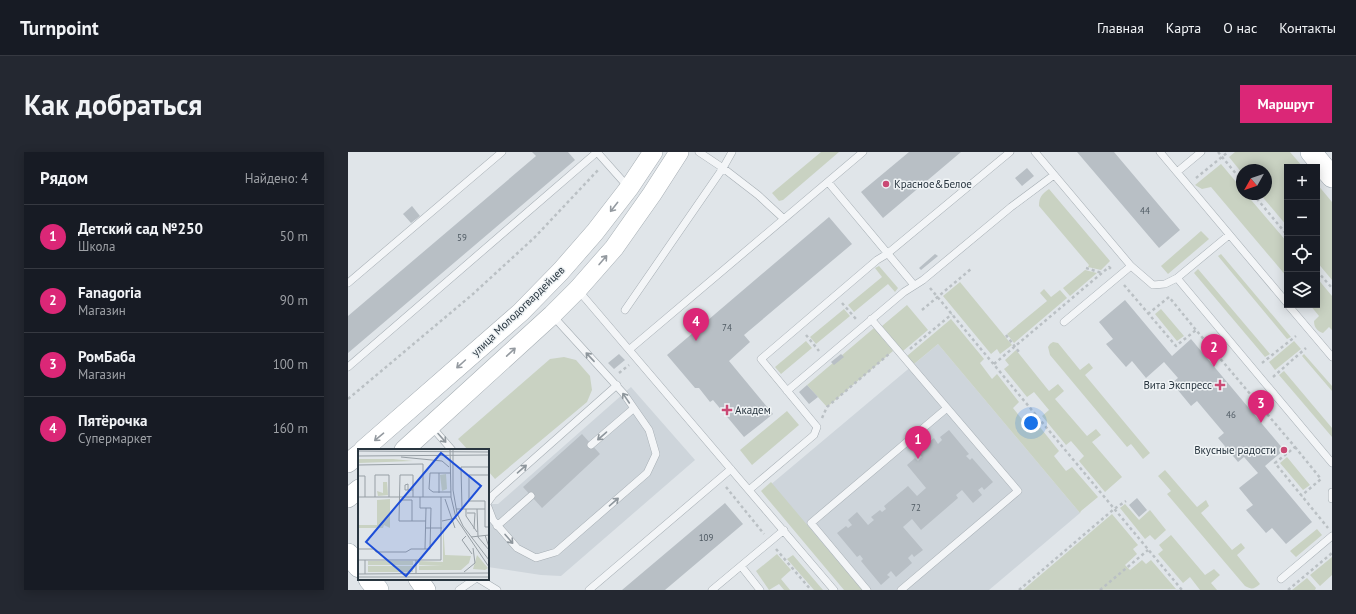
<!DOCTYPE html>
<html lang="ru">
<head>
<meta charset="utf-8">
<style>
  body { margin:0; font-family:"PT Sans",sans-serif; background:#242831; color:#f1f3f6 }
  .controls { position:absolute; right:12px; top:12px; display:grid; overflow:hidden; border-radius:0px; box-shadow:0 2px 10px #0003 }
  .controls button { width:36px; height:36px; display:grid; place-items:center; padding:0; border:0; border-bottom:1px solid #363941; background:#171b24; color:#f1f3f6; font:20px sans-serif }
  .compass { position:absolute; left:888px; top:12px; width:36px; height:36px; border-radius:50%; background:#171b24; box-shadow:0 2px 10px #0003; rotate:230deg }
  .you { position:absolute; left:683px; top:271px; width:14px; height:14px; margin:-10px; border:3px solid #fff; border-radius:50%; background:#1a73e8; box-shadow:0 0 0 6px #1a73e833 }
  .badge { display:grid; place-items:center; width:26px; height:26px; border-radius:50%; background:#db2777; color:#fff; font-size:13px; font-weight:700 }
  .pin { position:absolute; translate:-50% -33px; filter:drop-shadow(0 1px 2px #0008) }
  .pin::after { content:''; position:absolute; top:21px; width:14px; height:12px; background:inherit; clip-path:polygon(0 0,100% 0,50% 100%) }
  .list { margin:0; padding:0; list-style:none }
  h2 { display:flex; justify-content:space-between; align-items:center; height:52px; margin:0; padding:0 16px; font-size:17px }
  h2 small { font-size:13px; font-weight:400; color:#9ea1a6 }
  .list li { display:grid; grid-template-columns:26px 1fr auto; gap:12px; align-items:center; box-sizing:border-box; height:64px; padding:0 16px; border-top:1px solid #363941 }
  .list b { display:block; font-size:15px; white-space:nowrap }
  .list p { margin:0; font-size:13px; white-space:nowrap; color:#9ea1a6 }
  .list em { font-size:13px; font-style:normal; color:#9ea1a6 }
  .icon { flex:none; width:22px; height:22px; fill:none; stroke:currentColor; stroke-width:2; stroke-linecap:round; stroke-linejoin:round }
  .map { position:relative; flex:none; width:984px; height:438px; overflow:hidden; border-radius:0px }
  header { display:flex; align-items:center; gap:24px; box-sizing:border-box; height:56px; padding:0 20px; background:#171b24; border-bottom:1px solid #363941 }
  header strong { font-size:19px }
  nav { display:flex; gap:22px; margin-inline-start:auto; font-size:14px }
  .intro { display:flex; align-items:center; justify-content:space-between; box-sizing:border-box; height:96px; padding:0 24px }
  h1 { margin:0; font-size:28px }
  .button { padding:10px 18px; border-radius:0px; background:#db2777; color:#fff; font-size:14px; font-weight:700 }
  main { display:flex; gap:24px; padding:0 24px }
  aside { flex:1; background:#171b24; border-radius:0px; box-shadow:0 2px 10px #0003 }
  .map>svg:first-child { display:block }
  .built { fill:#ced5db }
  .green { fill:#c9d2c2 }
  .building { fill:#b8bfc5 }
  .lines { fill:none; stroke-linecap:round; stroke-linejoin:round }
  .service-casing { stroke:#a5adb3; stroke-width:8 }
  .secondary-casing { stroke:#a5adb3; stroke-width:20 }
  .primary-casing { stroke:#a0acb4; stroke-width:22 }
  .path { stroke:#bac0c4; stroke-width:2.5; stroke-dasharray:3 3; stroke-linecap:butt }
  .service { stroke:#f3f5f7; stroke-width:7 }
  .secondary { stroke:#fff; stroke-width:19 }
  .primary { stroke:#fff; stroke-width:21 }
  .oneway { stroke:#949aa0 }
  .oneway2 { stroke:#8e969c }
  .poi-dot { fill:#ca4974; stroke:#f0f4f6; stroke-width:1.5 }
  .labels { text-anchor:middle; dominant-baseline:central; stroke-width:3; stroke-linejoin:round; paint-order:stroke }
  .number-label { font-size:9px; fill:#4d5861 }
  .poi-label { font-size:11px; fill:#293640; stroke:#f0f4f6; text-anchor:start }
  .street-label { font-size:11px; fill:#293640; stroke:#f0f4f6 }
  .inset-road { fill:none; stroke:#979fa5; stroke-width:1 }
  .view { fill:#1d4ed8; fill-opacity:0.15; stroke:#1d4ed8; stroke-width:2 }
  .inset-edge { fill:none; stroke:#293640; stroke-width:2 }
</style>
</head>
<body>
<header>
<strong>Turnpoint</strong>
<nav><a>Главная</a><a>Карта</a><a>О нас</a><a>Контакты</a></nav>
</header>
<div class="intro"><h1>Как добраться</h1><a class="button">Маршрут</a></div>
<main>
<aside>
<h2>Рядом<small>Найдено: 4</small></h2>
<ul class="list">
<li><span class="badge">1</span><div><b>Детский сад №250</b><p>Школа</p></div><em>50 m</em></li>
<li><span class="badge">2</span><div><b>Fanagoria</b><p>Магазин</p></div><em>90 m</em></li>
<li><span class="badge">3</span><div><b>РомБаба</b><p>Магазин</p></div><em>100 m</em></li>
<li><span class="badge">4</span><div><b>Пятёрочка</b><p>Супермаркет</p></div><em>160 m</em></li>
</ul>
</aside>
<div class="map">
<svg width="984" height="438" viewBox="0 0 984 438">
  <rect width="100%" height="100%" fill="#e0e5e9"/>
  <!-- built -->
  <path class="built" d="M590,192L732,361L641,438H508L421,334Z
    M283,235L347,308L213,424L193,423L140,415V352H150Z"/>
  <!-- green -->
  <path class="green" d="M473,0H491L435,48L431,49L424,41Z
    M887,0H942L955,15H939V74L912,42H918V18H894V21L881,5Z
    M873,12L894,37V42H898L939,90V125L863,35L854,37L847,33Z
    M969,32L984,50V128L969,110Z
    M701,37L762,109L753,118L740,115L741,113L691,54C691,45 694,42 701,37Z
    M853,79L861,87L820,122L813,114Z
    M873,102L943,185L939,187L870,104Z
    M531,114L550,136L547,140L540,132L506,160L500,153L534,125L527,116Z
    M850,117L922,202L917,205L846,121Z
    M737,118L749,121L722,144L715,136Z
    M969,126L984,144V178L981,175L975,181C969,179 966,175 966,169L971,164L962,153H969Z
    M612,130L664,193L652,202L649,197L643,202L595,144Z
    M696,137L703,145L712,138L719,146L666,191L659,182L699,149L692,141Z
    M559,153L580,178L555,199L534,174Z
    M496,157L502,164L468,192L462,185Z
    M813,157L836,184L829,189L807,162Z
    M603,167L636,207L632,211L644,227L649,222L671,250L665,256L680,275L687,269L711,299L706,304L718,319L724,315L750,345L733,359L732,361L590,192L566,212L559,204Z
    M526,176L545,199L479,255L459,233Z
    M458,189L464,196L433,222L427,215Z
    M946,189L953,197L927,218L921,210Z
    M705,190L710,191L732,218L741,211L745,216L737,223L802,301L795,307L783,292L779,295L702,203L700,195L702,192Z
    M668,198L701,239L710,232L716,239L707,247L739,284L748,277L753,283L744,290L774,325L757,340L731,309L736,304L723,289L718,293L694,264L701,258L686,240L679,245L656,217L661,213L657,208Z
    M956,202L984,234V239L954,204Z
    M216,205L228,208L242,224L244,238L239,250L147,327L140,319V298H120L110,287L202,207Z
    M936,219L984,276V285L931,223Z
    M439,259L451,273L404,313L392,298Z
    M939,305L962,333L955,338L932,311Z
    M817,318L849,355L858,348L861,354L853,361L884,398L893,391L897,396L889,403L912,432C906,437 904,438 897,434L819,342L823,339L810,324Z
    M423,330L514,438H496L413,339Z
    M777,352L791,368L802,358L818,378L807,388L802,383L797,387L772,356Z
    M764,362L790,393L785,397L789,402L777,413L782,418L794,408L798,412L803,408L828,437L675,438Z
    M969,377L974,383L948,405L942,399Z
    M823,383L857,423L866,417L872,423L863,431L869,438H852L842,425L835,431L810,402L815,398L811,393Z
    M429,402L443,418L433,427L442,438H436L431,432L421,438L408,419Z
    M445,403L475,438H466L439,407Z
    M984,405V423L972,434L962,423Z
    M959,426L968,436L967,438H944Z"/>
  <!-- building -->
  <path class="building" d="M184,0H220L227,8L0,201V164L188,4Z
    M561,0H613L535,66L513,40Z
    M729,0H766L832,78L811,96Z
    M679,16L686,24L674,34L667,26Z
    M64,54L72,64L63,71L55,62Z
    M481,65L504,92L396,183L402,190L381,209L425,262L396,285L365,248L362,250L351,236H347L319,203Z
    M587,102L590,104L573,118L571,116Z
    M777,148L824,204L843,187L936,298L917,314L964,370L938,392L924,376L918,381L898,358L905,353L891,336L910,321L896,305L890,310L881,299L870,286L876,281L849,249L843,254L824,231L830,226L816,210L798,226L784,209L778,215L758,192L765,187L751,170Z
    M271,202L277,208L266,217L260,211Z
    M493,202L496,205L486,213L483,210Z
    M459,233L470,245L461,252L451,240Z
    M601,278L621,302L618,304L622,308L624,306L645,330L636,338L634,335L630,338L634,343L625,351L614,338L608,343L610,346L573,378L564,367L555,375L575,398L566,405L564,402L560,406L564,411L548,425L543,419L539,423L542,425L533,433L513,409L515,407L512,403L509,405L489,381L498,374L500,376L504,373L500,368L509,360L520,373L526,368L523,365L532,358L534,360L538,357L536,354L560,334L569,344L578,336L559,313L567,306L570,309L574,305L569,300L586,286L590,292L594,288L592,285Z
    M234,282L252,302L194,356L175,335Z
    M789,346L799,358L791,365L781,353Z
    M377,351L395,372L317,438H274Z"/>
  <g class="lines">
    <defs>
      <path id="service" d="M249,0L281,36
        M351,0L375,16L410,43L436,67
        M687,0L783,114L805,133L817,132L829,126L984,311
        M812,0L939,151
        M829,20L853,0
        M480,30L566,133
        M829,126L881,83
        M0,131L154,0
        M230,138L486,438
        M940,153L984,205
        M277,158L375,16L384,0
        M523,167L670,339L553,438
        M716,170L783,114
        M282,197L515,0
        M0,215L249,0
        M439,239L556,140L575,128L663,55L706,23
        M83,274L104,298
        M243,293L285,257
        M401,338L466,283L469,275L413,207L529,108L539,102L662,0
        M984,340V347
        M140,350L145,343L269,233
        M140,355L145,368L169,396L188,406L208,400L299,321L308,302L301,278L276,242L204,163
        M149,374L183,344
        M393,414L412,438
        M131,427L149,438
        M933,427L984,384
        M111,438L127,427
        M241,438L383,317
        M364,438L436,378
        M519,438L463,371L599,256"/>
      <path id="secondary" d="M15,298L173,160L213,119L247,80L281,36L305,0
        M56,298L204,163L230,137L266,96L304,42L331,0
        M0,311L11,302
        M0,346L11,337
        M70,427L78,438"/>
      <path id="primary" d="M963,0L984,25
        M0,402L11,415
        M21,427L30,438"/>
    </defs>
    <!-- service casing -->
    <use href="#service" class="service-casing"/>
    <!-- secondary casing -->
    <use href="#secondary" class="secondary-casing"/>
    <!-- primary casing -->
    <use href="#primary" class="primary-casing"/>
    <!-- path -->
    <path class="path" d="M870,0L894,29
      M848,26L880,0
      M905,42L939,83
      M738,116L754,121
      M969,119L984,136
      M776,133L828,194L848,178L947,295L927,311L980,376
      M582,136L834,438
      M494,151L508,167
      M574,158L623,117
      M800,162L821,145L848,178
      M458,183L471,199
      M658,183L671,200
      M562,197L604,162
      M914,211L948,184
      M646,212L761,115L764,118
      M271,221L281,213
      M925,225L958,196
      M0,247L125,142L187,85L251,17
      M474,266L479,255L541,202
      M947,295L973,327L953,344
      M378,335L416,382
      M428,397L463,438
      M671,438L766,357L778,349
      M752,438L800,398
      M940,438L984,401"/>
    <!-- service -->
    <use href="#service" class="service"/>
    <!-- secondary -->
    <use href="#secondary" class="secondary"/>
    <!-- primary -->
    <use href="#primary" class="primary"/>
  </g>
  <!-- one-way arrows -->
  <defs><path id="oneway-shaft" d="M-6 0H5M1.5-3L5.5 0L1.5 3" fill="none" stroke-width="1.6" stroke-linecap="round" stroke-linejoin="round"/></defs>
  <g class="oneway">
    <use href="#oneway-shaft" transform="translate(266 55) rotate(128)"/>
    <use href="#oneway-shaft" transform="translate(255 108) rotate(-49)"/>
    <use href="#oneway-shaft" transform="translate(163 200) rotate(-43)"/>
    <use href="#oneway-shaft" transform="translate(113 212) rotate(138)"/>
    <use href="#oneway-shaft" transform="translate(31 285) rotate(140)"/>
  </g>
  <g class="oneway2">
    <use href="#oneway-shaft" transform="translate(242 205) rotate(-133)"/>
    <use href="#oneway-shaft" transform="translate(278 246) rotate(-124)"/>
    <use href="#oneway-shaft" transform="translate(254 284) rotate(139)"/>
    <use href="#oneway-shaft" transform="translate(94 286) rotate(48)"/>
    <use href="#oneway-shaft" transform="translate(174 317) rotate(-41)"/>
    <use href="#oneway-shaft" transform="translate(266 350) rotate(-41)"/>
    <use href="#oneway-shaft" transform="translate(161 387) rotate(49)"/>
  </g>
  <!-- markers -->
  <g class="poi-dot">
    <circle cx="538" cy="32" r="4"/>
    <path d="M870 227h4v4h4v4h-4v4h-4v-4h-4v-4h4z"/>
    <path d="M377 252h4v4h4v4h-4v4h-4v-4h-4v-4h4z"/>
    <circle cx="936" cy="298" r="4"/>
  </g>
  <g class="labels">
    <!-- number labels -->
    <g class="number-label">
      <text x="797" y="58">44</text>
      <text x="114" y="85">59</text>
      <text x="379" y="175">74</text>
      <text x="883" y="262">46</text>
      <text x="568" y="355">72</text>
      <text x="358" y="385">109</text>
    </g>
    <!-- poi labels -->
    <g class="poi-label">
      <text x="546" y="32">Красное&amp;Белое</text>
      <text x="864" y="233" text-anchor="end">Вита Экспресс</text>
      <text x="387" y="258">Академ</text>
      <text x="928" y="298" text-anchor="end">Вкусные радости</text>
    </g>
    <!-- street labels -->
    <g class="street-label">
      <text transform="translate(170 159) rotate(-44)">улица Молодогвардейцев</text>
    </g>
  </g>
  <!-- overview -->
  <g transform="translate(10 297)">
    <rect width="131" height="131" fill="#e0e5e9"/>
    <path d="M0,10H35L55,12L0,14ZM88,25L89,40L84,42L82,26ZM25,33H29L30,46L20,47L19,42L25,44ZM32,50V79L26,76L25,79H0V76H19V51ZM85,73L87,106L113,107L111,114L103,121H61V117H85L61,116V112L85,113ZM119,106L130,119L127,121L115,120ZM10,112H55V116H10ZM10,117H55V123H10Z" fill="#c9d2c2"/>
    <path class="inset-road" d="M92,0L93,48L98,69L131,118M95,0V41L99,64L105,77L131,111M0,2L131,3M0,7L131,6M43,8L84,12L91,18M0,16L65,15V48M81,24V44M92,24H72L71,40L75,43H93M131,26H111V52H127V78H131M0,27H7V48M50,41V35L47,36V41H55M0,48H93M17,48V26H31V48M55,48V26H42L41,72H68M87,50L97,79M41,51H54V72M98,60H127M104,60L103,18H131M108,60V67L119,83M119,60L120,88L131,101M109,64H117L116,80M84,72L98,69M68,79H84M127,86L131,98M108,87L104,91L114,105M113,88L131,86M0,100H16L18,103H48L53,100H72L73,59H62V48M67,100L68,59M0,111H83V48M7,111V125M106,123L117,114L115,99M58,124V111M0,125L131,124M0,128H131"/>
    <path class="view" d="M83,4L123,37L48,127L8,93Z"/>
    <rect width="131" height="131" class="inset-edge"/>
  </g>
</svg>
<div class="controls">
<button>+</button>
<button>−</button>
<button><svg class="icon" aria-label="locate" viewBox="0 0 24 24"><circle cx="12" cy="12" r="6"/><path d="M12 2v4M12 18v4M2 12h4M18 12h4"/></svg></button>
<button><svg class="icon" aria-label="layers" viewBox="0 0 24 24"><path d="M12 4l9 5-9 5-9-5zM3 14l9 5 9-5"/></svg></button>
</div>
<svg class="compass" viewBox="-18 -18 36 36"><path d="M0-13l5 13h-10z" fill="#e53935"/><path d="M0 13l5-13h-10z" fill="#9ea1a6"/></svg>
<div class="you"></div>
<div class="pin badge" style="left:570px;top:307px">1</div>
<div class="pin badge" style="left:866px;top:215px">2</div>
<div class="pin badge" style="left:913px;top:271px">3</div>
<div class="pin badge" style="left:348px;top:189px">4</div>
</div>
</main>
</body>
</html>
